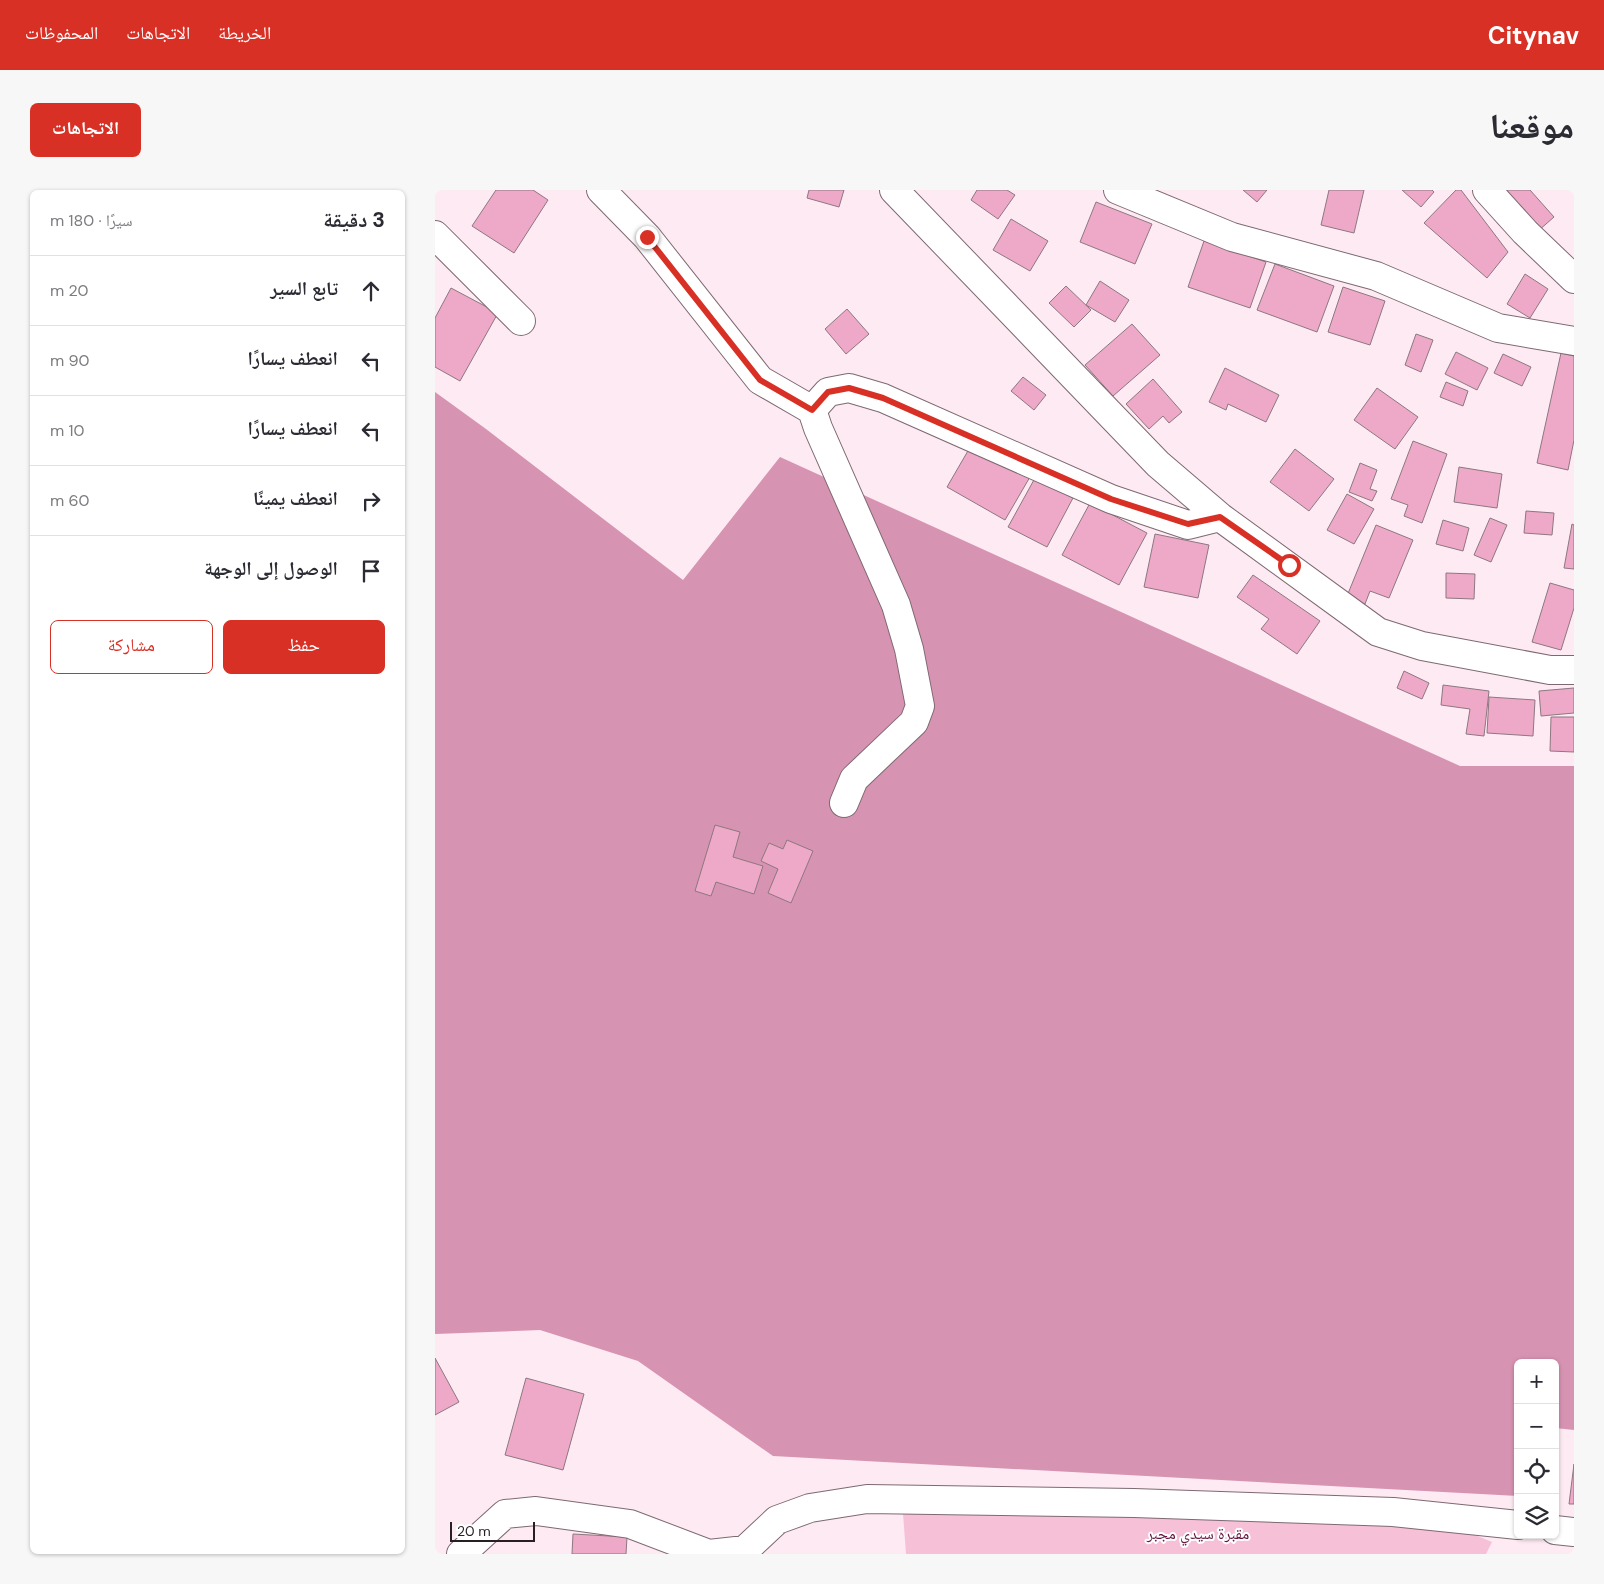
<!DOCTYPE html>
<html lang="ar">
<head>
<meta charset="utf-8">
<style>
  body { margin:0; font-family:"DM Sans","Noto Naskh Arabic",sans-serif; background:#f7f7f7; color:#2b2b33; direction:rtl }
  .controls { position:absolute; right:15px; bottom:15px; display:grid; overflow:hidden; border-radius:8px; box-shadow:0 1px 4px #0004 }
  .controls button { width:45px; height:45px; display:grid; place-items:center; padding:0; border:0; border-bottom:1px solid #e1e1e2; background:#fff; color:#2b2b33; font:25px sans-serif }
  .scale { position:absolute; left:15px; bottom:12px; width:85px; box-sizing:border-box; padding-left:5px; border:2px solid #281f23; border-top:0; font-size:14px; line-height:18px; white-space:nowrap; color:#281f23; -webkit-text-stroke:4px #fff; paint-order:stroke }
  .stop { position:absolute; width:15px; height:15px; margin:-11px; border:4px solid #d93025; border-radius:50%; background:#fff }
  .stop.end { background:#d93025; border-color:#fff; box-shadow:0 1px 5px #0008 }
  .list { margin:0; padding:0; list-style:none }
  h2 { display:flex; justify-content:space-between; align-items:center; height:65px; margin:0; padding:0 20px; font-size:21px }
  h2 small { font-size:16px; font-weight:400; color:#7c7c81 }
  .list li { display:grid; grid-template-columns:32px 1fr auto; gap:15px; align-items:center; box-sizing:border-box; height:70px; padding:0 20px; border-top:1px solid #e1e1e2 }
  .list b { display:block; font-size:19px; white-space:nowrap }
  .list em { font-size:16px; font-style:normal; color:#7c7c81 }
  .actions { display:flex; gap:10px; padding:15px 20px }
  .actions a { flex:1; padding:11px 0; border:1px solid #d93025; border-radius:8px; text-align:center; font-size:18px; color:#d93025 }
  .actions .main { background:#d93025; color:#fff }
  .icon { flex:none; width:28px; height:28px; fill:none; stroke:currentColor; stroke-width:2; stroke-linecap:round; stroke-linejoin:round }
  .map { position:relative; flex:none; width:1139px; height:1364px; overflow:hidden; direction:ltr; border-radius:8px }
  header { display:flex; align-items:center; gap:30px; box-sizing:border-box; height:70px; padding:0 25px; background:#d93025; color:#fff }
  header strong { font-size:24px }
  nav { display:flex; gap:28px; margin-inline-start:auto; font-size:18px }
  .intro { display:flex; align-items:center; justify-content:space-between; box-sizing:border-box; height:120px; padding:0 30px }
  h1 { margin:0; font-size:35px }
  .button { padding:12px 22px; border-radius:8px; background:#d93025; color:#fff; font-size:18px; font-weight:700 }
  main { display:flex; gap:30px; padding:0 30px }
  aside { flex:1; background:#fff; border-radius:8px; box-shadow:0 1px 4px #0004 }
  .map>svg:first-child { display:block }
  .green { fill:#f6c0d7 }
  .forest { fill:#d793b2 }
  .building { fill:#eea9c8; stroke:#8d7780 }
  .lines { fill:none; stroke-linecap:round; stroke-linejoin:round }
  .minor-casing { stroke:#7e6972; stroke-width:30 }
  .minor { stroke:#fff; stroke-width:28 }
  .route { stroke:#d93025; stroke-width:6 }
  .labels { text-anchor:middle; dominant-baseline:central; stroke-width:4; stroke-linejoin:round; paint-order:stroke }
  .park-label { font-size:16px; fill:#631440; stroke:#fff }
</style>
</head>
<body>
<header>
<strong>Citynav</strong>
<nav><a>الخريطة</a><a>الاتجاهات</a><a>المحفوظات</a></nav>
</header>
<div class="intro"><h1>موقعنا</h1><a class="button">الاتجاهات</a></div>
<main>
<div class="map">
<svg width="1139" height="1364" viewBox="0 0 1139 1364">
  <rect width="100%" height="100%" fill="#feeaf2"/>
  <!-- green -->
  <path class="green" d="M468,1323L899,1324L1011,1333L1057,1352L1051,1364H471Z"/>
  <!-- forest -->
  <path class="forest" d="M0,202L51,239L248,390L345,267L1025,576H1139V1240L1120,1238V1173H1083V1306L338,1266L203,1171L105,1140L0,1144Z"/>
  <!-- building -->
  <path class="building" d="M61,0H98L113,10L79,63L37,36Z
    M374,0H409L404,17L372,8Z
    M542,0H572L580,5L563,29L536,10Z
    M808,0H832L822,12Z
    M894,0H929L919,43L886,35Z
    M967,0H997L999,2L986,17Z
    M1021,0H1026L1073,62L1052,88L989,33Z
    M1053,0H1095L1119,27L1095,48Z
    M661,12L717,34L700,74L645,52Z
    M576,29L613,51L595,81L558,60Z
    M769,51L831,72L815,118L753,97Z
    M840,74L899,96L882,142L822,120Z
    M1090,84L1113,99L1095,128L1072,114Z
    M665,91L694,110L680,132L651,115Z
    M631,96L656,120L639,137L614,113Z
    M908,97L950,111L935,155L893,142Z
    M16,98L63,123L25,191L0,177V128Z
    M412,119L434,144L411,164L390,139Z
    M697,134L725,165L678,206L650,175Z
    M981,144L998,150L986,182L970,175Z
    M1021,162L1053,178L1042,200L1010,184Z
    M1126,163L1139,166V250L1133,280L1102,273Z
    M1068,164L1096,177L1087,196L1059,183Z
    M790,178L844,205L831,232L793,214L791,220L774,212Z
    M588,187L611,205L599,220L576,201Z
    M718,189L747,222L734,233L728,226L714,239L691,214Z
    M1011,192L1033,201L1028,216L1005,207Z
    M942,198L983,227L960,259L919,230Z
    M541,247L599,280L570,330L512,297Z
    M978,251L1012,264L987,333L969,326L973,315L956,309Z
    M860,259L899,289L874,321L835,292Z
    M925,273L942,280L935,299L942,301L937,311L914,302Z
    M1024,277L1067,284L1062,318L1019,312Z
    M600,288L638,308L612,357L573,337Z
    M912,304L939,319L919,354L892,340Z
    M655,313L712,343L684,395L627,365Z
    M1091,321L1119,323L1117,345L1089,343Z
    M1055,328L1072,335L1056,372L1039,365Z
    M1008,330L1034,338L1028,361L1001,354Z
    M1137,334L1139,335V379L1129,378Z
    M941,335L978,350L954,408L935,401L930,414L912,406Z
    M720,344L774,355L763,408L709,397Z
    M1011,383L1040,384L1039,409L1011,408Z
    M818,385L885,431L862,464L826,439L834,429L802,407Z
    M1115,393L1139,400V418L1126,460L1097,452Z
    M969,481L994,493L987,509L962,498Z
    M1008,495L1054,501L1049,546L1031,544L1035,519L1006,515Z
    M1139,498V523L1106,526L1104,501Z
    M1054,507L1100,510L1098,546L1052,543Z
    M1116,527H1139V562L1115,561Z
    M280,635L305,642L298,667L328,676L319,704L281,692L276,706L260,701Z
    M352,650L378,661L356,713L333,703L343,679L326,671L334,653L348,659Z
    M0,1168L24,1212L0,1225Z
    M91,1188L149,1204L128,1280L70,1265Z
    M1139,1274V1314H1134Z
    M138,1344L192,1347L191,1364H137Z"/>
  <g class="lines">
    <defs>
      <path id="minor" d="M166,0L212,47L325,190L377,220
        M459,0L723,274L785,327L943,442L987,456L1115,480H1139
        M683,0L797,47L941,86L1063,138L1139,151
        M1052,0L1090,42L1139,89
        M0,45L86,131
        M409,613L419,589L479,532L485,516L474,459L461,415L383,238L377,220L393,202L414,198L448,208L676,309L753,335L785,327
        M1120,1340L1139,1342
        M26,1364L70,1324L101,1321L195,1334L274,1364L310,1360L342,1330L375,1318L432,1309L699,1313L958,1322L1083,1335"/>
    </defs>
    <!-- minor casing -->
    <use href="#minor" class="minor-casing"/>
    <!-- minor -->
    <use href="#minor" class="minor"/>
  </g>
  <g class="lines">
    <!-- route -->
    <path class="route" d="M212,47L325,190L377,220L393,202L414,198L448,208L676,309L753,334L785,327L854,375"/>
  </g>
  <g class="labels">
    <!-- park labels -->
    <g class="park-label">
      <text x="763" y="1343">مقبرة سيدي مجبر</text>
    </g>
  </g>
</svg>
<div class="controls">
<button>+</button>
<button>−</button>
<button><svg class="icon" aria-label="locate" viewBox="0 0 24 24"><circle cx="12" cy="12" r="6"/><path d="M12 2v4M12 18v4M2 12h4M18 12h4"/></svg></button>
<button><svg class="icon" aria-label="layers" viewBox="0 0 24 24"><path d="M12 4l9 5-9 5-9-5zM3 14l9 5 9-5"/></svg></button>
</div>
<div class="scale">20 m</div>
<div class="stop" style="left:854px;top:375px"></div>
<div class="stop end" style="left:212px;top:47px"></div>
</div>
<aside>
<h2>3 دقيقة<small>سيرًا · 180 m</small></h2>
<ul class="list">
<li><svg class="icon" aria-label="ahead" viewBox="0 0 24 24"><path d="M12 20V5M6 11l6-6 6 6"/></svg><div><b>تابع السير</b></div><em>20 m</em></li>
<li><svg class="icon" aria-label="left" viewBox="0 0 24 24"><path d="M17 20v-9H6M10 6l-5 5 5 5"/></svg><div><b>انعطف يسارًا</b></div><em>90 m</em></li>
<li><svg class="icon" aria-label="left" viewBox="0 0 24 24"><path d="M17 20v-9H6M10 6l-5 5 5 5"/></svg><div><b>انعطف يسارًا</b></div><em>10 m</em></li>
<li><svg class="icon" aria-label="right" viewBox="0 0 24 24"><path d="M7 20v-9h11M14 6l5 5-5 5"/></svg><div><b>انعطف يمينًا</b></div><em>60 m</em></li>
<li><svg class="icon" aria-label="arrive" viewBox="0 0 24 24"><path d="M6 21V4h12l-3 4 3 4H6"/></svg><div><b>الوصول إلى الوجهة</b></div></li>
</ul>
<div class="actions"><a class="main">حفظ</a><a>مشاركة</a></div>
</aside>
</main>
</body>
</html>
